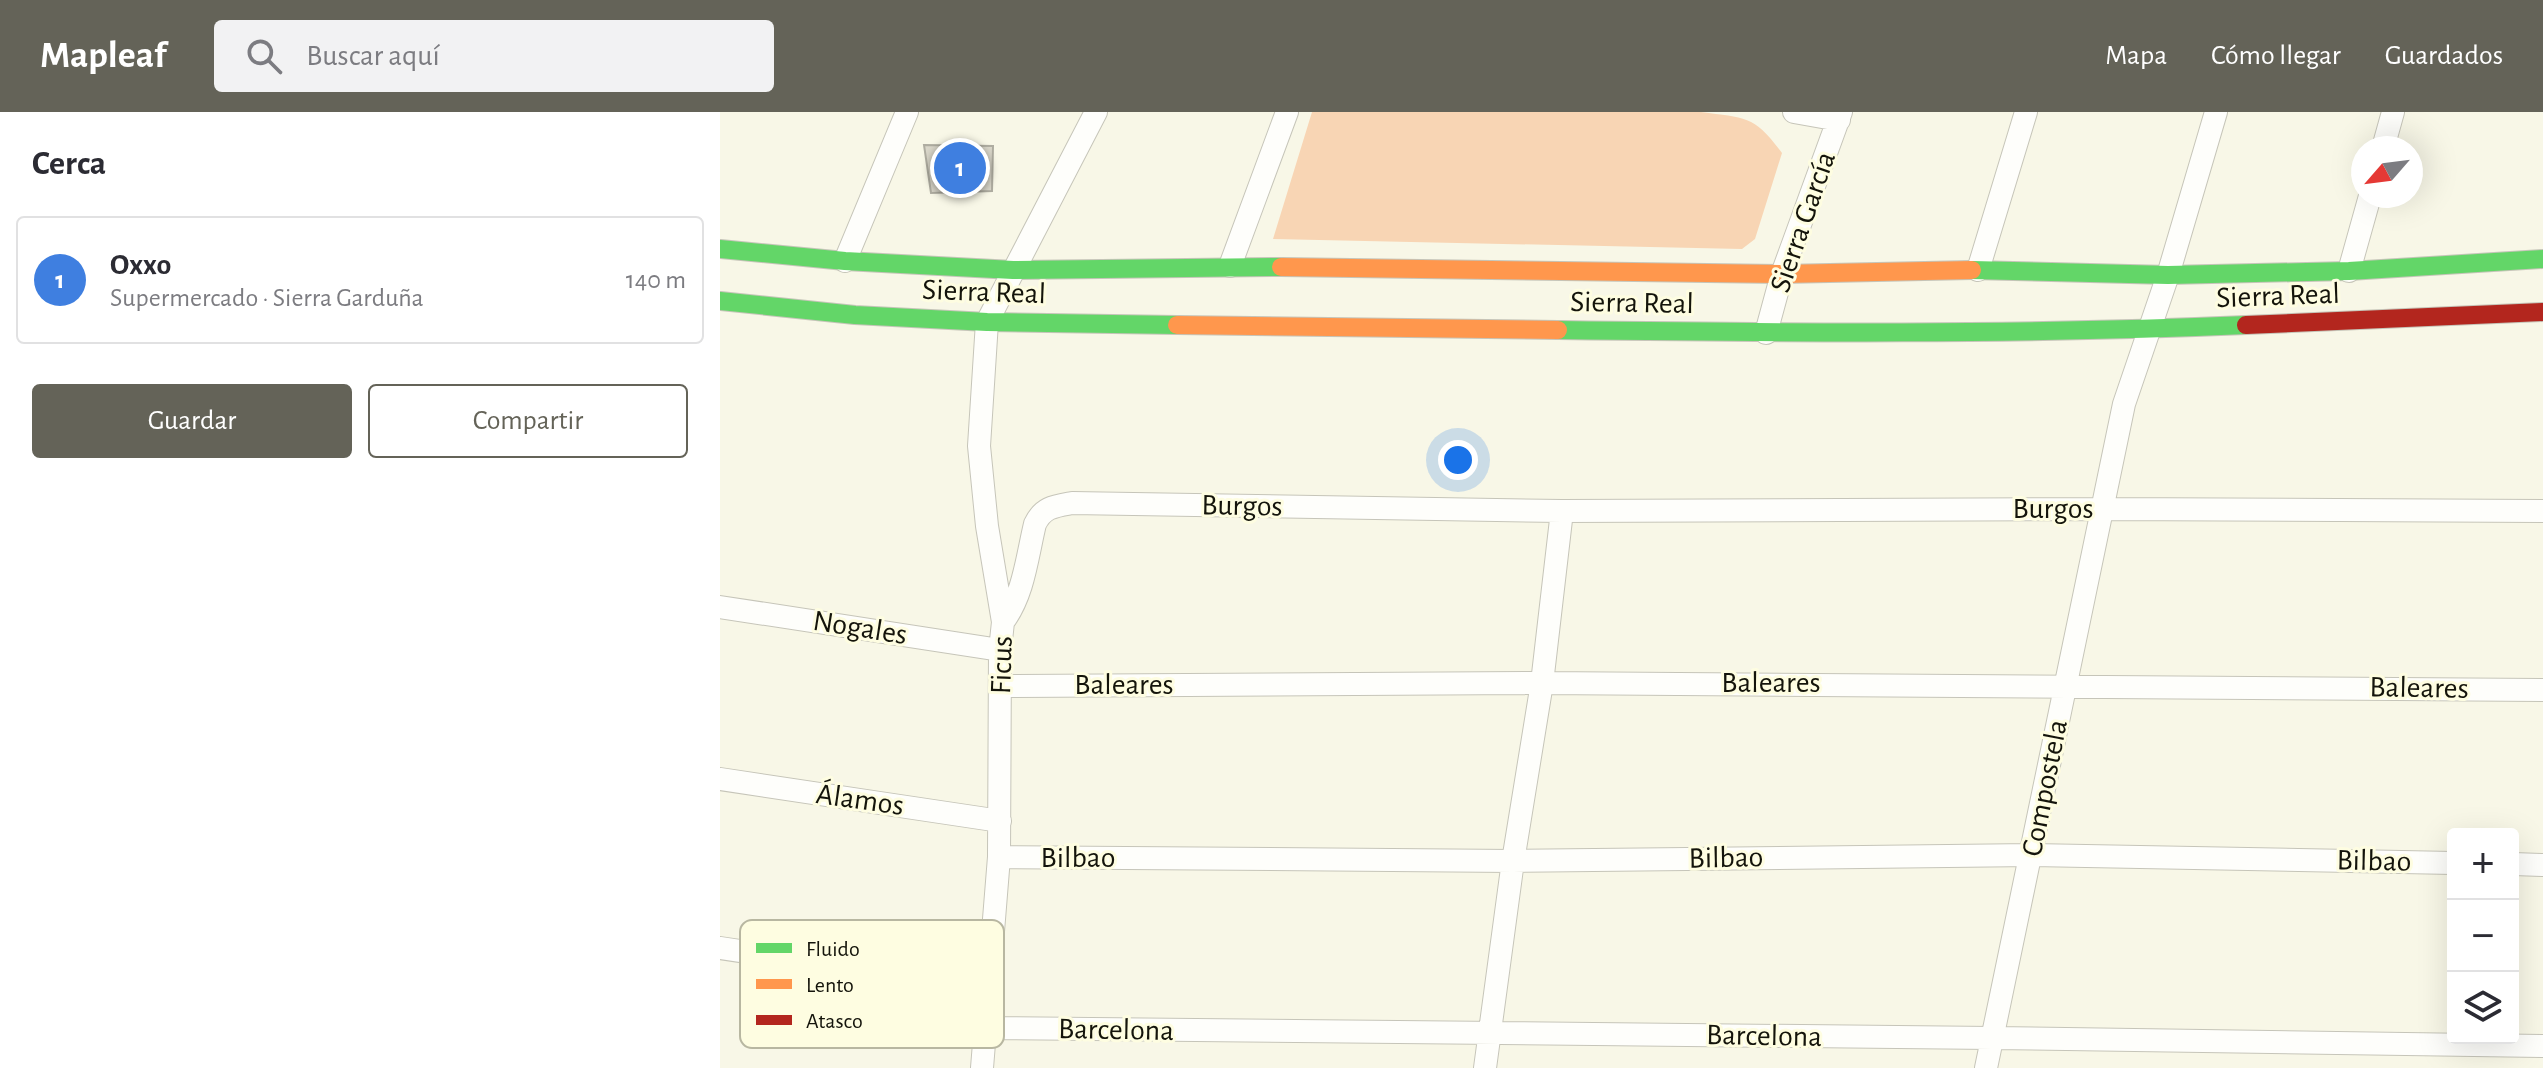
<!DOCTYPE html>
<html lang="es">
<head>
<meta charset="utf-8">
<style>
  body { margin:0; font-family:"Alegreya Sans",sans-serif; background:#f2f2f3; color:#2b2b33 }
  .controls { position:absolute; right:24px; bottom:24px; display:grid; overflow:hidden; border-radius:8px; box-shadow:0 8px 32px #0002 }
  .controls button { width:72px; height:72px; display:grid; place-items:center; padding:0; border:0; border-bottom:2px solid #e1e1e2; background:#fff; color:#2b2b33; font:40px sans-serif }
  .compass { position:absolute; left:1631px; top:24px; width:72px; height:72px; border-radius:50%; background:#fff; box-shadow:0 8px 32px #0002; rotate:242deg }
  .you { position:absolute; left:738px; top:348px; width:28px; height:28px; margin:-20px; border:6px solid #fff; border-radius:50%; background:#1a73e8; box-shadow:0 0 0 12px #1a73e833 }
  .badge { display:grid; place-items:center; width:52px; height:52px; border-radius:50%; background:#646358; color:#fff; font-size:26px; font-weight:700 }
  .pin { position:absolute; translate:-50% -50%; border:4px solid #fff; box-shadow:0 2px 8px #0006 }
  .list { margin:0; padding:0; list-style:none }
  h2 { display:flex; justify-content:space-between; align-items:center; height:104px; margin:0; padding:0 32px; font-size:34px }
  h2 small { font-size:26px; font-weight:400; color:#7c7c81 }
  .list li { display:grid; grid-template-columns:52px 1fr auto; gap:24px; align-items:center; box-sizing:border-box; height:128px; margin:0 16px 16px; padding:0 16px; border:2px solid #e1e1e2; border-radius:8px }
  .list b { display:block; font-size:30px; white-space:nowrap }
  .list p { margin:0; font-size:26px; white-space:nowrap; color:#7c7c81 }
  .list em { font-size:26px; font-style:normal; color:#7c7c81 }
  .actions { display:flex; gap:16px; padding:24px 32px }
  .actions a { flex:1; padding:18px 0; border:2px solid #646358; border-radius:8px; text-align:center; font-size:28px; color:#646358 }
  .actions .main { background:#646358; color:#fff }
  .icon { flex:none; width:44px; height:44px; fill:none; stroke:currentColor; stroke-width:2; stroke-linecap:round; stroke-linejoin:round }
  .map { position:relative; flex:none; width:1823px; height:956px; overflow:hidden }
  header { display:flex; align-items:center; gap:48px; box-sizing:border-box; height:112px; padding:0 40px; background:#646358; color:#fff }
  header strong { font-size:38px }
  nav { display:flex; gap:44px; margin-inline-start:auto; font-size:28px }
  .search { width:560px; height:72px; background:#f2f2f3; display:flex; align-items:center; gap:20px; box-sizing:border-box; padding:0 28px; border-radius:8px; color:#7c7c81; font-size:30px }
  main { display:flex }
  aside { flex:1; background:#fff }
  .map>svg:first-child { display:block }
  .green { fill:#f8d5b4 }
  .building { fill:#dad7ca; stroke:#afada1; stroke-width:2 }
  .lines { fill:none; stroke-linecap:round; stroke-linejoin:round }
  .street-casing { stroke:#c6c5b9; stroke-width:24 }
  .fast-casing { stroke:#c6c5b9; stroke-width:20 }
  .slow-casing { stroke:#c6c5b9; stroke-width:20 }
  .jam-casing { stroke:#c6c5b9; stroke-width:20 }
  .street { stroke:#fefefb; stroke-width:22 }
  .fast { stroke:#63d668; stroke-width:18 }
  .slow { stroke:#ff974d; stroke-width:18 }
  .jam { stroke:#b3261e; stroke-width:18 }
  .labels { text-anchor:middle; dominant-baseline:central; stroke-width:6; stroke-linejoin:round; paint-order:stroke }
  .street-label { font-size:30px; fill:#14140b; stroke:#fefde1 }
  .key { fill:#fefde1; stroke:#b8b7a1; stroke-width:2 }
  .key-label { font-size:22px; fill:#14140b }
</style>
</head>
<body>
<header>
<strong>Mapleaf</strong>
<div class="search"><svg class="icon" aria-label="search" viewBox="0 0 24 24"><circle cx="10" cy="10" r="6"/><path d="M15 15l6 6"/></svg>Buscar aquí</div>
<nav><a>Mapa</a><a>Cómo llegar</a><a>Guardados</a></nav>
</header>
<main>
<aside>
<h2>Cerca<small></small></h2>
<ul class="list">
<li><span class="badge" style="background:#3f7fe0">1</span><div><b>Oxxo</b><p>Supermercado · Sierra Garduña</p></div><em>140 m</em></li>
</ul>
<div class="actions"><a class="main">Guardar</a><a>Compartir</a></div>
</aside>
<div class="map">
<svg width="1823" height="956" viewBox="0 0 1823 956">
  <rect width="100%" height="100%" fill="#f8f7e7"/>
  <!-- green -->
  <path class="green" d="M592,0H981C1026,6 1034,3 1062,41L1035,127L1022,137L553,127Z"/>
  <!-- building -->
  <path class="building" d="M204,33L273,34L272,79L211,81Z"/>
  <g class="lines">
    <defs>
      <path id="street" d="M1074,0L1119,8
        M1663,36L1673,0
        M125,149L187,0
        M510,154L567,0
        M1258,158L1306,0
        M1629,159L1650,84
        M1046,221L1062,162L1121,0
        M0,495L280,538
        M283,510C304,482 307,445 315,412C323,395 335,394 352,391L842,399L1383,397L1823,399
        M280,574L822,571L1823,578
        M0,667L280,709
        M279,745L793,749L1312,743L1733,751
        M1793,752L1823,753
        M0,836L267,876
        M266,916L1272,926L1823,934
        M262,956L279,745L280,538L283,510L267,414L259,334L267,210L376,0
        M765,956L793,749L822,571L842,399
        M1266,956L1404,292L1448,163L1496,0"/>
      <path id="fast" d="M0,137L125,149L293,158L561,155
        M1252,158L1448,163L1629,159L1823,147
        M0,189L135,203L267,210L457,213
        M838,218C1067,221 1297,223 1526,213"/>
      <path id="slow" d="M561,155L1062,162L1252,158
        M457,213L838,218"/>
      <path id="jam" d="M1526,213L1823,200"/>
    </defs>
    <!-- street casing -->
    <use href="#street" class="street-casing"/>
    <!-- fast casing -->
    <use href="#fast" class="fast-casing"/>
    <!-- slow casing -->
    <use href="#slow" class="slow-casing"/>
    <!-- jam casing -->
    <use href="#jam" class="jam-casing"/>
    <!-- street -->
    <use href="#street" class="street"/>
    <!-- fast -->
    <use href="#fast" class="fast"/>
    <!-- slow -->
    <use href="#slow" class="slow"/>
    <!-- jam -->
    <use href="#jam" class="jam"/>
  </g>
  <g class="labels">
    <!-- street labels -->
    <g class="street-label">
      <text transform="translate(1083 110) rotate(-71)">Sierra García</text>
      <text transform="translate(264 180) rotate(2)">Sierra Real</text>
      <text transform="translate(1558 184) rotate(-2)">Sierra Real</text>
      <text transform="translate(912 191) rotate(1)">Sierra Real</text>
      <text transform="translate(522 394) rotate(1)">Burgos</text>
      <text x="1333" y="397">Burgos</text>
      <text transform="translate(140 516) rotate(9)">Nogales</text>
      <text transform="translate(282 553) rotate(-88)">Ficus</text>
      <text x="1051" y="571">Baleares</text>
      <text x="404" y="573">Baleares</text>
      <text transform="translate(1699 576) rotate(1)">Baleares</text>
      <text transform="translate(1325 676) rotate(-79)">Compostela</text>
      <text transform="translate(140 688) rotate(8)">Álamos</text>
      <text x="358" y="746">Bilbao</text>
      <text transform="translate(1006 746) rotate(-1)">Bilbao</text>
      <text transform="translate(1654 749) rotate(1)">Bilbao</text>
      <text transform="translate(396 918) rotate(1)">Barcelona</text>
      <text transform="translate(1044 924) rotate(1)">Barcelona</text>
    </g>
  </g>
  <!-- legend -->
  <rect x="20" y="808" width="264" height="128" rx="12" class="key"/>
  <rect x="36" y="831" width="36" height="10" fill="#63d668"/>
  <rect x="36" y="867" width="36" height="10" fill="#ff974d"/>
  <rect x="36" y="903" width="36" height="10" fill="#b3261e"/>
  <g class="key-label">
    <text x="86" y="844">Fluido</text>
    <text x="86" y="880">Lento</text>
    <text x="86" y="916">Atasco</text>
  </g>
</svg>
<div class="controls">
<button>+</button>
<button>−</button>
<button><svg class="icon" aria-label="layers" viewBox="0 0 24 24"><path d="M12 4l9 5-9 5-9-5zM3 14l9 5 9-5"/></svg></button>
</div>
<svg class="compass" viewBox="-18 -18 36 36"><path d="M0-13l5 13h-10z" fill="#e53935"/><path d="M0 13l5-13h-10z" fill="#7c7c81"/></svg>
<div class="you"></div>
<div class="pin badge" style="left:240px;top:56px;background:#3f7fe0">1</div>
</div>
</main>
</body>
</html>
